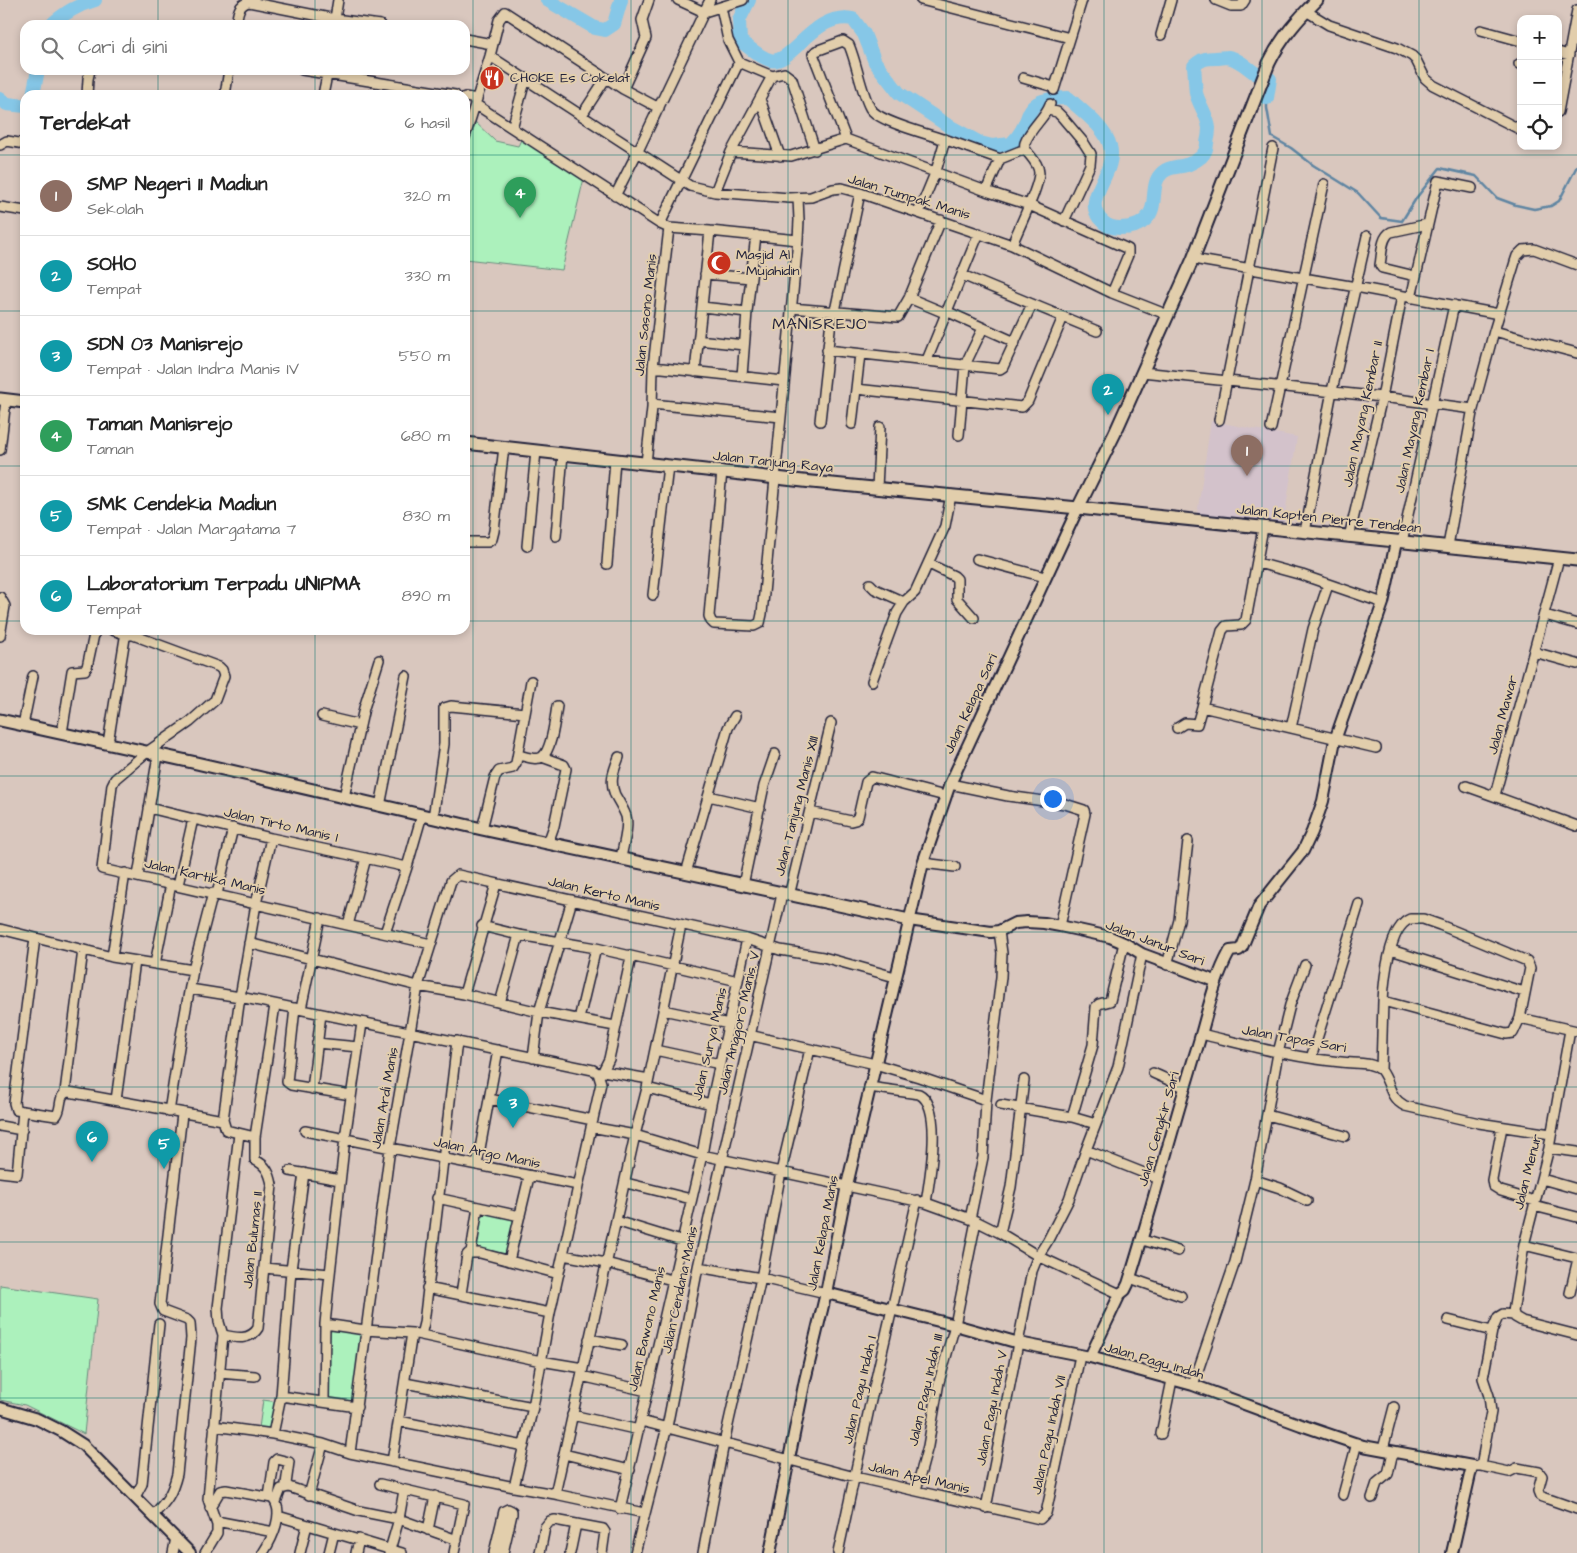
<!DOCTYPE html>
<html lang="id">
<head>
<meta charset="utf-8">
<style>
  body { margin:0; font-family:"Architects Daughter",sans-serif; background:#f6f6f6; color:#222 }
  .controls { position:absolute; right:15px; top:15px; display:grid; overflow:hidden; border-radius:10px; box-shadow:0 2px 8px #0003 }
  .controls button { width:45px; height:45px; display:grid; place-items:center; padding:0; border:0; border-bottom:1px solid #e0e0e0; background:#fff; color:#222; font:25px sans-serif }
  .you { position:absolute; left:1052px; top:798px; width:18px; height:18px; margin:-12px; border:4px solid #fff; border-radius:50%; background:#1a73e8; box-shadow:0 0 0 8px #1a73e833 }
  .badge { display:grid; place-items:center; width:32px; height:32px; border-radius:50%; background:#1a73e8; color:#fff; font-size:16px; font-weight:700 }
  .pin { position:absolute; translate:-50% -41px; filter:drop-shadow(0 1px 2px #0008) }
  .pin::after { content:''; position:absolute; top:26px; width:18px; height:15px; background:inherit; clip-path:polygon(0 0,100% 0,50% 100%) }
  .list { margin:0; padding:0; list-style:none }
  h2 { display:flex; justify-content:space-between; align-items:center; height:65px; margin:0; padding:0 20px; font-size:21px }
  h2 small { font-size:16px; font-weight:400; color:#767676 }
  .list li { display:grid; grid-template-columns:32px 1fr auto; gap:15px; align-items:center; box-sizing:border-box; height:80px; padding:0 20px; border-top:1px solid #e0e0e0 }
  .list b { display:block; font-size:19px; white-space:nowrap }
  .list p { margin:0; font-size:16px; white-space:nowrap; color:#767676 }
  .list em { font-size:16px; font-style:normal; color:#767676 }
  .icon { flex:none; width:28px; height:28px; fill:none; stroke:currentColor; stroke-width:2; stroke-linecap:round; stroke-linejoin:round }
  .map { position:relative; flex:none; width:1577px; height:1553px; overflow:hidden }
  .search { position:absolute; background:#fff; box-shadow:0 2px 8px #0003; left:20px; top:20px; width:450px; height:55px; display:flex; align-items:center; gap:12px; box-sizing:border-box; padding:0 18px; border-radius:15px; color:#767676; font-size:19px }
  .panel { position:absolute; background:#fff; box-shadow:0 2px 8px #0003; left:20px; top:90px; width:450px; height:545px; border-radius:15px }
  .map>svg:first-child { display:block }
  .built { fill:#d3c2cb }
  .green { fill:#acf1bc; stroke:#678a7c }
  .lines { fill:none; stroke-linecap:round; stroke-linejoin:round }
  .stream { stroke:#5e85a2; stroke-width:2.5 }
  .river { stroke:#86c7e7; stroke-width:14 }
  .minor-casing { stroke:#22223b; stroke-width:12 }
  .tertiary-casing { stroke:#22223b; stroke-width:14 }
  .secondary-casing { stroke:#22223b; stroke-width:15 }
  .minor { stroke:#e2ceac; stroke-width:9 }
  .tertiary { stroke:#e2ceac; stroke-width:10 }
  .secondary { stroke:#e2ceac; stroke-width:11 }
  .grid { fill:none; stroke:#0f766e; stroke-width:1; stroke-opacity:0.55 }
  .labels { text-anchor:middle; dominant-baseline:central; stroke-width:4; stroke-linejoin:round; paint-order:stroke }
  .poi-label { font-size:14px; fill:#22223b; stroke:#e2ceac; text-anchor:start }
  .street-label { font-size:14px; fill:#22223b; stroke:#e2ceac }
  .quarter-label { font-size:16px; letter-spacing:1px; fill:#22223b; stroke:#e2ceac }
</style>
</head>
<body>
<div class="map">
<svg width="1577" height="1553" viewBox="0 0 1577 1553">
  <rect width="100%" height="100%" fill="#d9c7be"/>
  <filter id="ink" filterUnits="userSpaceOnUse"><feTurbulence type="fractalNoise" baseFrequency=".02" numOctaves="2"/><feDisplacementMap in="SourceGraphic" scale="10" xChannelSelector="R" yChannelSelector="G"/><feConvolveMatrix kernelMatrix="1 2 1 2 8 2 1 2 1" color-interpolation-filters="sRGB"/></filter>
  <g filter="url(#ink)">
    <!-- built -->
    <path class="built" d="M1211,421L1297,437L1283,527L1197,515Z"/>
    <!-- green -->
    <path class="green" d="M472,119L495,141L518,146L523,136L584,178L562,270L465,259V143Z
      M479,1209L516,1216L508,1259L473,1251Z
      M0,1285L98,1299L84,1434L25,1405L0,1400Z
      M327,1327L362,1332L354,1402L326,1398Z
      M263,1400L278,1402L272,1430L259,1428Z"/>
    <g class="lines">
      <!-- stream -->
      <path class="stream" d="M1267,98V108L1272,137L1291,148L1313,165L1358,193L1381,218L1402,221L1417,197L1440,168L1476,176L1497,198L1516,205L1534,209L1551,206L1559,201L1577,166"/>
      <!-- river -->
      <path class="river" d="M547,0L595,28L605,30L614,24L621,0
        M749,0L739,20L740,41C749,47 759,57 770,60C792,66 813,11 853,19L864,34L875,62L899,93L947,125L980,143L992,146L1011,144C1038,118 1016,98 1068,98C1081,110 1106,128 1110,146C1118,174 1078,200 1103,222C1108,227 1113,228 1120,228C1129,228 1139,226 1145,220C1160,207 1148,184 1163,172C1171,165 1183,168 1191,163C1195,162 1198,159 1201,157C1205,153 1207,149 1207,143C1208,139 1209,133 1209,128C1208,116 1199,105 1196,93C1195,84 1195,75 1194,66C1201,59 1206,58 1216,58C1220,58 1224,57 1228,57C1245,60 1252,77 1270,79L1267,98
        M51,25C65,13 77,5 95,0
        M33,95L38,70
        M0,99L7,104L25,106"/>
      <defs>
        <path id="minor" d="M678,0L704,12L710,0
          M921,0L1070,38
          M1216,0L1231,6H1241L1245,0
          M721,7L728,40L739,62L772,76L784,73L792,79L815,150
          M1306,11L1329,25L1397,48L1412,56L1416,60L1425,78L1433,85L1521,130
          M236,25C238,15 237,5 249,2L335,19L380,25
          M334,25L338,0
          M1481,30L1521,41
          M1161,35L1171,0
          M465,39L492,44
          M1558,52L1569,55
          M490,56L690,186L715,192L789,198L811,197L833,189L842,188L860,193L1012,245L1112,293L1168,315
          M1519,64H1521
          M302,70L455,95
          M526,78L512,128L660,224L669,228L710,231L798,240
          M1023,78L1054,87
          M623,89L646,38L642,20L649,0
          M1054,90L1082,0
          M87,95L88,79L90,70
          M225,95L229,70
          M323,95L328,70
          M465,97L477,99
          M760,99L780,156
          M475,104L512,128
          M1048,110L1057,112L1062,117L1084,143L1091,154L1090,165L1064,221
          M1558,112L1577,10
          M582,115L606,78
          M465,137L490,56L499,20L505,12L623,89L659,108
          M846,139L813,54L816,51L843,41L849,45C857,64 861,91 870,108C878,122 929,134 945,140L936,171L919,212
          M944,139L1000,159L1025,149
          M0,145L7,141L25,144
          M731,152L791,156L846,139L986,191L1029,205L1128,249V255L1112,293
          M986,191L1000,159
          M715,192L731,152L772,76
          M615,196L638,151L704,12L743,0
          M0,207L25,211
          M660,224L739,62
          M1012,245C1018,229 1039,188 1039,173C1039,160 1022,152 1025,143C1030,128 1045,118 1050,104
          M1193,259L1356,287L1499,314
          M1577,265L1534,249L1523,250L1517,256L1515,262L1494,331L1577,353
          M705,274L751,278
          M962,275L1097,331
          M1415,276L1382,268L1380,265C1382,255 1381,237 1391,232L1428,224
          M909,298L945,313
          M1411,298L1438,181L1472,188
          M702,307L747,312
          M791,308L898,317L909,298L941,220
          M835,311L860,193
          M946,311L1015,342
          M698,340L744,345
          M827,350L1000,369L1003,367L1032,304
          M927,360L979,233
          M653,367L784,381
          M695,372L710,231
          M1142,372L1382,397L1473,409
          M742,376L747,312L756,235
          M856,389L1022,407L1028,401L1063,317
          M652,404L781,417
          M1219,420L1273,148
          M820,421L832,311
          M852,424L860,354
          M1271,428L1324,184
          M959,435L965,365L983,328
          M0,450L6,400
          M646,463L652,408L653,367L669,228
          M722,471L709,616L711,621L714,624L754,626L760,623L762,614L798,240L799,220L798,198
          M877,488L880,427
          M1263,528L1246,620L1241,625L1226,626L1222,631L1202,707L1376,748
          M1305,532L1332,391L1367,236
          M556,536L563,454
          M1349,537L1382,397L1402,296
          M465,542H488L492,539L494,531L504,447
          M1402,542L1454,305
          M527,546L536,451
          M1448,546L1472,413L1494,331
          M977,559L1045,577
          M1258,563L1302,575L1383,603
          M607,564L615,460
          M929,564L954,576L957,579V599L974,618
          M870,584L875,589L904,602
          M653,595L668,466
          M0,597L5,606L0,636
          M1545,615L1577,624
          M112,630L128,635
          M1534,652L1577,664
          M872,681L897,613L904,602L915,592L945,526L951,495
          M322,716L360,725
          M23,725L33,676
          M1177,728L1185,723L1197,724L1202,707
          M1291,728L1313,629L1328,585
          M62,733L72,671L85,670L87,667L95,630
          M108,743L125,638L128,635H133L219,667L222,670L224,676L215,700L190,722L147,752L115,779L112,785L102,869L431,944
          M518,755C524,756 536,761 542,757C552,750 555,718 557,706
          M542,757L564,765L566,769L554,826L548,843
          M619,757C614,770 609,781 615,795C619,802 623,808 626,816C629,828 623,845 621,858
          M950,784L1008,796L1065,804L1084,810L1085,814L1060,926
          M1466,786L1577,826
          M1495,795L1559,558
          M709,796L760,808
          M344,797L364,708L379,660
          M380,806L406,676
          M149,808L271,838L407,867
          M810,812L851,821L855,820L858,817L866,782L872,777L945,796
          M433,818L444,744V708L451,706L525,713
          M482,829L495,777L499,771L513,768L516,763L531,681
          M923,863L955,867
          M686,873L728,728L735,716
          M138,876L158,755
          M178,885L193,819
          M743,885L764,786L775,754
          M217,894L233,828
          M789,896L831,723
          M348,925L366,858
          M482,926L519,935L596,948L738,981
          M0,929L112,957L193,970
          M385,933L407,867L422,815
          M35,938L14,1103L16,1110L56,1116C63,1109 57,1093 69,1092L223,1120
          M249,943L418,986L464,994L539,1012L615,1026
          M1391,950L1524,992
          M112,957L125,873
          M155,964L171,884
          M1167,965L1179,920L1188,841
          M190,989L240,997L593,1070L598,1073L601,1083L550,1313L533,1407L514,1487
          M464,994L496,884
          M1383,1001L1381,1070C1392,1085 1388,1097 1405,1106L1479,1123L1551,1134
          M500,1003L519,935
          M295,1008L287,1082L291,1085L351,1095
          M301,1009L320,918
          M663,1010L729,1024
          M1520,1018L1530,968L1527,961L1440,925L1423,919H1410C1389,927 1384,980 1383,1001L1506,1034L1513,1033L1520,1018L1577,1031
          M579,1019L596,948
          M1570,1030L1549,1148L1524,1245L1513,1312L1515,1317L1522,1321L1577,1335
          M1201,1034C1247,1045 1293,1058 1341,1062C1355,1064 1370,1061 1381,1070
          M749,1035L875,1064L919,1077L986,1100
          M317,1043L358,1047
          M655,1050L720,1064
          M533,1058L539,1012L572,900
          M1311,1058L1359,904
          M603,1071L609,1059L631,957
          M1153,1073L1184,1087
          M601,1074L603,1071L649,1079
          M869,1087L919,1094C944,1106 929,1181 926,1203
          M647,1088L711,1104
          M312,1089L321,1014
          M65,1092L83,950
          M489,1099L593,1120
          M116,1100L135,961
          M1001,1105L1072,1117L1096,1124
          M169,1112L179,1047L193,970L213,893
          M1267,1115L1345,1136
          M1072,1117L1093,1045L1096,1007L1099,1004L1110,1001L1124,943
          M0,1126L22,1130
          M591,1127L635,1135L702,1155L926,1203L976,1221L1000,1233L1038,1256L1120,1294
          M1502,1127L1492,1180L1493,1186L1501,1191L1535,1201
          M305,1131L578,1185
          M255,1137L226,1130L223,1120L240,997L256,904L271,838
          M1549,1148L1577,1152
          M1086,1150L1159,1179
          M477,1165L498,1050
          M290,1171L340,1180
          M0,1172L17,1174L23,1111
          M1542,1179L1577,1189
          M1255,1180L1280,1188L1307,1201
          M626,1183L691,1199
          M437,1198L520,1216
          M1534,1206L1577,1217
          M970,1219L983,1157L986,1100L1001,977L1002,953L999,931
          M616,1221L681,1241
          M1000,1233L1011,1187L1024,1080
          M1143,1240L1178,1251
          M1524,1245L1577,1258
          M471,1252L478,1207
          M563,1255L606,1263L672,1280
          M509,1261L529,1177
          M698,1267L761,1278L826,1293
          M264,1268L330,1274
          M1130,1278L1181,1296
          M427,1288L550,1313
          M1570,1293L1577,1263
          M461,1294L467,1255L469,1253H480L559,1274
          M1448,1320L1492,1331
          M325,1324L365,1330L412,1333L541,1361L583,1368
          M223,1335C236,1338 250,1341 258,1328L272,1185C270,1173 266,1165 255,1160V1137L275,1005
          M421,1335L424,1323L457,1041
          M589,1339L622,1345
          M219,1373L255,1376
          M581,1376L647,1391
          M405,1383L533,1407
          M1193,1385L1235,1262L1255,1180L1278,1053L1290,1005L1305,965
          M281,1396L322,1402L324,1400L325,1324L330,1274L345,1138L362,1023
          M322,1402L357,1407
          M572,1415L639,1430
          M399,1421L524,1446
          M641,1421L855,1477L1040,1519L1046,1513L1080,1356
          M214,1426L273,1434L323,1444L350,1453L514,1487L555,1494L644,1513
          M273,1434L281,1396L291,1270L304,1173
          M1161,1434L1172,1380
          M1383,1449L1394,1407
          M350,1453L390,1148L418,986L451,881L458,875L747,939L780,950L823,957L895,977
          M564,1454L630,1470
          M392,1462L412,1333
          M1475,1466H1481L1509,1472L1517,1468L1539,1472L1542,1476L1538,1491L1540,1496L1577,1509
          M1481,1466L1491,1412L1489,1396L1483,1378L1492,1331L1498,1317L1503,1314L1513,1315
          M380,1484L464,1504L454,1553
          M916,1490L928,1446L939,1382L955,1325L976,1221
          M555,1494L635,1135L647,1088L681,925
          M309,1495L323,1444
          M1343,1495L1357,1443
          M135,1497L142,1484L159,1324
          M269,1497L274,1462L277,1459L289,1462L286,1484L289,1487
          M1372,1498L1377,1483L1388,1474L1393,1452
          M276,1502L281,1489L289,1487L359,1511L399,1519L457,1540
          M210,1508L220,1491L226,1490L272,1498C286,1511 272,1539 263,1553
          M986,1508L1032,1271L1038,1256L1047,1242L1069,1199L1086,1150L1118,1067L1142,954
          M620,1509L702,1155L711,1104L747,939
          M153,1515C167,1501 172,1494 177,1474L191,1338L190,1323L187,1320L163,1311L160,1304L182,1114
          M278,1516L402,1553
          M216,1521L274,1532
          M428,1530L435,1496
          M173,1553L176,1538
          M205,1553L217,1533V1525L208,1499L223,1335L219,1322L218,1308L239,1134
          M300,1553L307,1525
          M329,1553L334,1533
          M356,1553L359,1539
          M389,1553L399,1519L404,1490
          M494,1553L504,1511L508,1509L512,1511V1514L503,1553
          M540,1553L545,1527L550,1521L555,1520L603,1529L605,1532L602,1553
          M570,1553L576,1524
          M635,1553L667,1427L698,1267L782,894
          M703,1553L724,1443L761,1278L781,1172L810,1049
          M838,1553L869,1409L917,1200"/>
        <path id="tertiary" d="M909,920L991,932L999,931L1015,923L1027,922L1044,923L1060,926L1110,937L1124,943L1142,954L1215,981
          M826,1293L955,1325L1019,1343L1090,1357L1193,1385L1301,1425L1363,1446L1472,1466L1452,1553
          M1090,1357L1120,1294L1125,1290L1128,1284C1153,1205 1173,1124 1198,1045C1208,1012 1213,982 1230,951L1239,950L1242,947L1259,906L1303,851L1312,832L1323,801L1335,740L1383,603L1396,542
          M0,1408L37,1419L61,1431L83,1445L190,1553
          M770,1553L805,1380L826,1293L847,1185L923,863L950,784L1078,508"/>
        <path id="secondary" d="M0,399L25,402
          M465,443L812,482L1078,508L1577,560
          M1078,508L1115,433L1193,259L1269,63C1281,38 1298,19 1317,0
          M0,720L192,762L482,829L909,920"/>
      </defs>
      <!-- minor casing -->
      <use href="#minor" class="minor-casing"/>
      <!-- tertiary casing -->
      <use href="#tertiary" class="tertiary-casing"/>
      <!-- secondary casing -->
      <use href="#secondary" class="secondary-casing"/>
      <!-- minor -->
      <use href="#minor" class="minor"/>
      <!-- tertiary -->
      <use href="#tertiary" class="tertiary"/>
      <!-- secondary -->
      <use href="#secondary" class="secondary"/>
    </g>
  </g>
  <!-- grid -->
  <path class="grid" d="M158,0V25M315,0V25M473,0V1553M631,0V1553M788,0V1553M946,0V1553M1104,0V1553M1262,0V1553M1419,0V1553M158,70V95M315,70V95M0,155H25M465,155H1577M0,311H25M465,311H1577M0,466H25M465,466H1577M0,621H25M465,621H1577M158,630V1553M315,630V1553M0,776H1577M0,932H1577M0,1087H1577M0,1242H1577M0,1398H1577"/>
  <!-- icons -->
  <defs>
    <symbol id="restaurant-disc" viewBox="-11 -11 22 22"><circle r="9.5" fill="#c8321e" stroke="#e2ceac"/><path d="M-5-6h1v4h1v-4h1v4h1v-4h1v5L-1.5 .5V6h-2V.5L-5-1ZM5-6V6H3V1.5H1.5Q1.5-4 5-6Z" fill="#fff"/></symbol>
    <symbol id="mosque-disc" viewBox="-11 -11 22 22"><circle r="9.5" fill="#c8321e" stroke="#e2ceac"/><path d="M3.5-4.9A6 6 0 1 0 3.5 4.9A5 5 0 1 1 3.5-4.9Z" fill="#fff"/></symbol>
  </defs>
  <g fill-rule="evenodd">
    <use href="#restaurant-disc" x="478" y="64" width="28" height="28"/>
    <use href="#mosque-disc" x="705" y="249" width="28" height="28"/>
  </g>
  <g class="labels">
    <!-- poi labels -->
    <g class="poi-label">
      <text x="510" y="78">CHOKE Es Cokelat</text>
      <text x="736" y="255">Masjid Al<tspan x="736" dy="16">- Mujahidin</tspan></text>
    </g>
    <!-- street labels -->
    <g class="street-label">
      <text transform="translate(909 197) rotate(17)">Jalan Tumpak Manis</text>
      <text transform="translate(646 315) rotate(-84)">Jalan Sasono Manis</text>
      <text transform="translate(1363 414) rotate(-78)">Jalan Mayang Kembar II</text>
      <text transform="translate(1415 421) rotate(-78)">Jalan Mayang Kembar I</text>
      <text transform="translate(773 462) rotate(6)">Jalan Tanjung Raya</text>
      <text transform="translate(1329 519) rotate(6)">Jalan Kapten Pierre Tendean</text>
      <text transform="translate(971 704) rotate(-65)">Jalan Kelapa Sari</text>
      <text transform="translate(1503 715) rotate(-75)">Jalan Mawar</text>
      <text transform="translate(797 806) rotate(-76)">Jalan Tanjung Manis XIII</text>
      <text transform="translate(281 825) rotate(13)">Jalan Tirto Manis I</text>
      <text transform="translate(205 877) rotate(13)">Jalan Kartika Manis</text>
      <text transform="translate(604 894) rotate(13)">Jalan Kerto Manis</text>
      <text transform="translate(1155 943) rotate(21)">Jalan Janur Sari</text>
      <text transform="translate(739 1023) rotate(-77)">Jalan Anggoro Manis. V</text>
      <text transform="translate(1294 1039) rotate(10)">Jalan Tapas Sari</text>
      <text transform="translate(710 1044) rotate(-77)">Jalan Surya Manis</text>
      <text transform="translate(385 1098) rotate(-80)">Jalan Ardi Manis</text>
      <text transform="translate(1159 1129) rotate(-74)">Jalan Cengkir Sari</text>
      <text transform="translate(487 1153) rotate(12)">Jalan Argo Manis</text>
      <text transform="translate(1528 1172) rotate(-76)">Jalan Menur</text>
      <text transform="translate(823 1233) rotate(-79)">Jalan Kelapa Manis</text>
      <text transform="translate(253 1240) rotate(-84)">Jalan Bulumas II</text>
      <text transform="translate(680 1290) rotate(-78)">Jalan Cendana Manis</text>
      <text transform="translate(647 1329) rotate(-77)">Jalan Bawono Manis</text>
      <text transform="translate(1154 1361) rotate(16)">Jalan Pagu Indah</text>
      <text transform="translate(860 1390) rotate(-77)">Jalan Pagu Indah I</text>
      <text transform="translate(926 1390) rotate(-77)">Jalan Pagu Indah III</text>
      <text transform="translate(992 1408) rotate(-79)">Jalan Pagu Indah V</text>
      <text transform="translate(1049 1435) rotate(-78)">Jalan Pagu Indah VII</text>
      <text transform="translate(919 1478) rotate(13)">Jalan Apel Manis</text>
    </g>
    <!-- quarter labels -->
    <g class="quarter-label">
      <text x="820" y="324">MANISREJO</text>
    </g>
  </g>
</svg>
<div class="controls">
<button>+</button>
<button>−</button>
<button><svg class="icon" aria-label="locate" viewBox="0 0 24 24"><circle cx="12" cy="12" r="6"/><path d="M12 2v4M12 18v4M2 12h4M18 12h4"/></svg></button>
</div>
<div class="you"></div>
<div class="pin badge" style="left:1247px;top:476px;background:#8d6e63">1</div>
<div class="pin badge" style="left:1108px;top:415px;background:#0f9aa8">2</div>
<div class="pin badge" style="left:513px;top:1128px;background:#0f9aa8">3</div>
<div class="pin badge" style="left:520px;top:218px;background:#2e9e5b">4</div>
<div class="pin badge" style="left:164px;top:1169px;background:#0f9aa8">5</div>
<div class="pin badge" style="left:92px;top:1162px;background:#0f9aa8">6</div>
<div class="search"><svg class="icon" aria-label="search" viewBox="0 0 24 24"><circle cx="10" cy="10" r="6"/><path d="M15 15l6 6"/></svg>Cari di sini</div>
<section class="panel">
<h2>Terdekat<small>6 hasil</small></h2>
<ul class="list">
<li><span class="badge" style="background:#8d6e63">1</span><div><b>SMP Negeri 11 Madiun</b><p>Sekolah</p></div><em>320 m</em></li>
<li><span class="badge" style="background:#0f9aa8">2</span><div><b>SOHO</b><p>Tempat</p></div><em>330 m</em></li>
<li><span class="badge" style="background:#0f9aa8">3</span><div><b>SDN 03 Manisrejo</b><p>Tempat · Jalan Indra Manis IV</p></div><em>550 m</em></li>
<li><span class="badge" style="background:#2e9e5b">4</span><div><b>Taman Manisrejo</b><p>Taman</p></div><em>680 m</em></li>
<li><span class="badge" style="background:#0f9aa8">5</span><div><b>SMK Cendekia Madiun</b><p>Tempat · Jalan Margatama 7</p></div><em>830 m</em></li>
<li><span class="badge" style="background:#0f9aa8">6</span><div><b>Laboratorium Terpadu UNIPMA</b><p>Tempat</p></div><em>890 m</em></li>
</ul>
</section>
</div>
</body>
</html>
